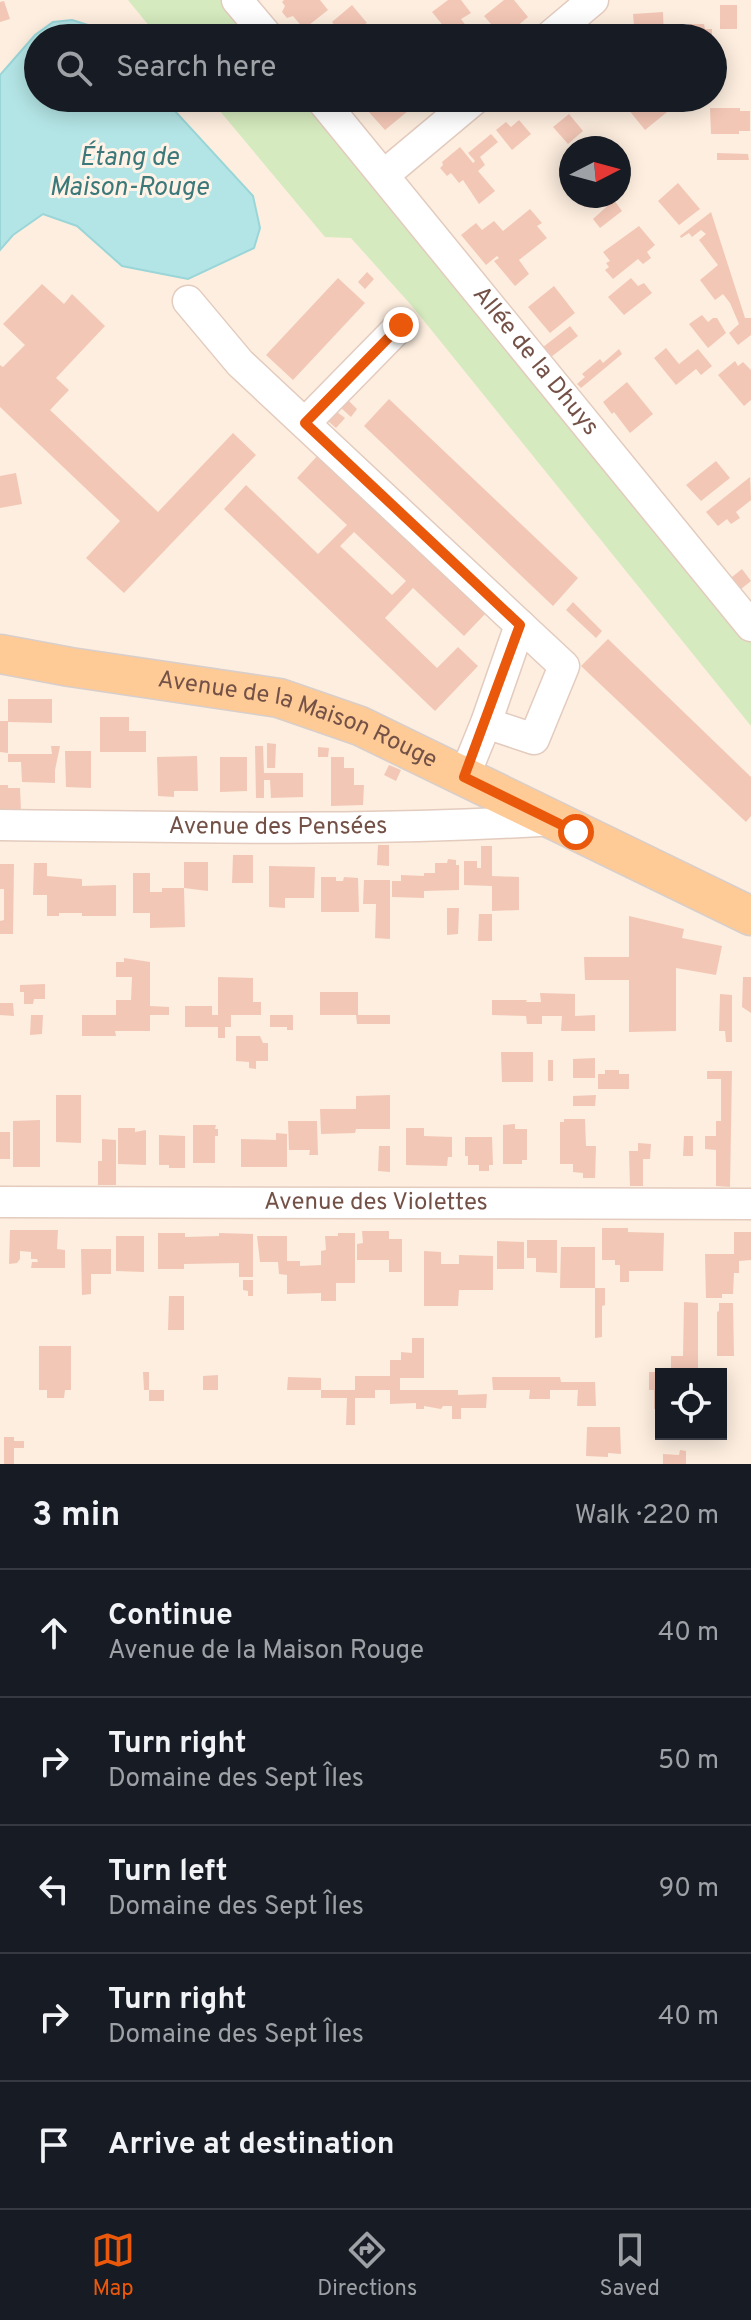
<!DOCTYPE html>
<html lang="en">
<head>
<meta charset="utf-8">
<style>
  body { margin:0; font-family:Overpass,sans-serif; background:#20242c; color:#f1f3f6 }
  .controls { position:absolute; right:24px; bottom:24px; display:grid; overflow:hidden; border-radius:0px; box-shadow:0 4px 20px #0003 }
  .controls button { width:72px; height:72px; display:grid; place-items:center; padding:0; border:0; border-bottom:2px solid #363941; background:#171b24; color:#f1f3f6; font:40px sans-serif }
  .compass { position:absolute; left:559px; top:136px; width:72px; height:72px; border-radius:50%; background:#171b24; box-shadow:0 4px 20px #0003; rotate:84deg }
  .stop { position:absolute; width:24px; height:24px; margin:-18px; border:6px solid #ea580c; border-radius:50%; background:#fff }
  .stop.end { background:#ea580c; border-color:#fff; box-shadow:0 2px 8px #0008 }
  .list { margin:0; padding:0; list-style:none }
  h2 { display:flex; justify-content:space-between; align-items:center; height:104px; margin:0; padding:0 32px; font-size:34px }
  h2 small { font-size:26px; font-weight:400; color:#9ea1a6 }
  .list li { display:grid; grid-template-columns:52px 1fr auto; gap:24px; align-items:center; box-sizing:border-box; height:128px; padding:0 32px; border-top:2px solid #363941 }
  .list b { display:block; font-size:30px; white-space:nowrap }
  .list p { margin:0; font-size:26px; white-space:nowrap; color:#9ea1a6 }
  .list em { font-size:26px; font-style:normal; color:#9ea1a6 }
  .icon { flex:none; width:44px; height:44px; fill:none; stroke:currentColor; stroke-width:2; stroke-linecap:round; stroke-linejoin:round }
  .map { position:relative; flex:none; width:751px; height:1464px; overflow:hidden }
  .search { position:absolute; background:#171b24; box-shadow:0 4px 20px #0003; left:24px; right:24px; top:24px; height:88px; display:flex; align-items:center; gap:20px; box-sizing:border-box; padding:0 28px; border-radius:44px; color:#9ea1a6; font-size:30px }
  .sheet { height:744px; background:#171b24 }
  nav { display:flex; justify-content:space-around; align-items:center; box-sizing:border-box; height:112px; border-top:2px solid #363941; background:#171b24; font-size:22px; color:#9ea1a6 }
  nav a { display:grid; justify-items:center; gap:4px }
  nav .on { color:#ea580c }
  .map>svg:first-child { display:block }
  .green { fill:#d5eabe }
  .water { fill:#b4e5e6; stroke:#9ad6d8; stroke-width:2 }
  .building { fill:#f3c7b6; fill-rule:evenodd }
  .lines { fill:none; stroke-linecap:round; stroke-linejoin:round }
  .minor-casing { stroke:#e3cbbe; stroke-width:33 }
  .major-casing { stroke:#d8cecb; stroke-width:41 }
  .minor { stroke:#fff; stroke-width:30 }
  .major { stroke:#feca95; stroke-width:38 }
  .route { stroke:#ea580c; stroke-width:10 }
  .labels { text-anchor:middle; dominant-baseline:central; stroke-width:6; stroke-linejoin:round; paint-order:stroke }
  .street-label { font-size:24px; fill:#745147; stroke:#fff2e6 }
  .water-label { font-size:26px; font-style:italic; fill:#3a787a; stroke:#fff2e6 }
</style>
</head>
<body>
<div class="map">
<svg width="751" height="1464" viewBox="0 0 751 1464">
  <rect width="100%" height="100%" fill="#fdeedf"/>
  <!-- green -->
  <path class="green" d="M128,0H237L269,38H159Z
    M209,98H320L751,626V726L412,306L351,238L325,237Z"/>
  <!-- water -->
  <path class="water" d="M72,20L94,27L106,38H38V98H163L253,196L260,228L254,248L188,279L122,266L77,226L43,214L13,235L0,250V75L35,35L53,22Z"/>
  <!-- building -->
  <path class="building" d="M284,0H320L328,10L304,29L293,16L287,18L282,12L285,6L282,2Z
    M448,0H461L471,13L461,19L467,27L453,38L432,12Z
    M504,0H514L528,17L503,38L484,16Z
    M4,1L10,19L0,22V2Z
    M352,5L367,23L365,24L376,38H345L332,22Z
    M720,5H737V29H720Z
    M663,12L664,38H635L633,14Z
    M688,24H704L705,29H712V38H684V30L689,29Z
    M384,98H398L408,111L385,130L368,111Z
    M641,98H664L672,108L645,130L628,109Z
    M710,108H740V111H750V131H739V134H711Z
    M569,114L583,131L568,144L553,127Z
    M519,120L531,134L512,150L496,130L506,122L511,127Z
    M491,134L498,142L480,157L485,165L478,171L495,191L479,204L463,180L459,183L451,173L447,176L440,168L443,165L442,162L460,147L473,163L475,161L468,153Z
    M717,153L748,154L749,160H717Z
    M678,183L700,209L679,225L658,201Z
    M614,200L622,211L600,228L593,219Z
    M530,209L542,223L537,226L547,238L519,260L529,274L515,286L494,261L499,258L497,256L486,265L461,235L476,223L482,230L494,221L503,231Z
    M711,212L745,318H751V335L738,345L729,333L739,324L730,303L723,294L715,300L700,280L718,265L699,240L706,234L701,230L692,237L689,233L681,238L680,236Z
    M639,226L655,245L647,252L651,258L643,264L638,259L613,279L605,270L609,267L606,263L610,261L603,252Z
    M367,272L374,279L365,289L358,282Z
    M338,278L365,303L293,380L266,355Z
    M631,278L638,286L644,283L652,293L624,315L608,297Z
    M42,284L64,304L72,294L105,326L56,378L69,390L50,410L158,512L233,433L256,455L124,593L86,558L120,521L0,407V365L3,367L25,345L3,324Z
    M554,286L575,313L550,333L528,307Z
    M702,315L708,322L713,318H717L726,333L708,348L689,324Z
    M570,326L578,336L546,361L538,351Z
    M666,348L679,364L698,349L712,366L701,375L696,369L676,385L654,358Z
    M619,349L622,354L581,388L577,384L585,377L582,374L600,359L603,363Z
    M735,361L738,366L743,362L751,370V400L744,406L718,375Z
    M627,382L653,414L630,433L614,412L612,414L603,402Z
    M389,399L578,578L553,606L364,426Z
    M348,400L357,409L351,417L341,408Z
    M337,412L345,418L336,428L328,421Z
    M319,454L486,613L464,636L413,588L385,618L437,668L458,647L478,666L435,711L224,509L246,485L318,554L347,525L297,478ZM354,532L406,581L392,595L340,546Z
    M716,461L730,478L701,501L686,485Z
    M16,473L22,504L0,508V476Z
    M750,477L751,500L736,512L740,518L731,524L727,519L718,526L706,512Z
    M742,569L751,581L736,593L727,581Z
    M573,602L602,631L596,638L566,610Z
    M608,639L751,777V816L746,822L581,666Z
    M8,699H52V723L8,722Z
    M100,717H129V731H146V752H100Z
    M0,721H8V753L0,752Z
    M267,743L276,744L275,768H267Z
    M51,746H60L55,770V783L22,782L21,762H8V754H52Z
    M255,746H263L264,773H303V797L271,798L270,780H264V798H256Z
    M318,747L329,748L328,757H318Z
    M65,751H91V788L66,787Z
    M197,756L198,791H174V797L158,796L157,757Z
    M220,757H247V791L220,792Z
    M331,757H344V768H354V785H364L363,805L331,806Z
    M389,765L401,770L396,781L384,775Z
    M0,785H8V788H20L21,811H0Z
    M378,845H389V866L377,865Z
    M481,846H492V876L519,877V910L492,911V886L464,885V861H477V868H481Z
    M233,855H253V883H232Z
    M448,859L456,860V865H459V890L424,891V898L392,897V881H401V875L424,876V873H435V863H447Z
    M184,862H208V891L184,888Z
    M34,863H47V876L82,879V886L116,885V916H82V913H59V916H47V895H33Z
    M0,864H14L13,934H0V921L4,920V889H0Z
    M269,866L315,867L314,898H285V908L269,907Z
    M133,873H150V892H162V888H184L185,927L150,928V913H133Z
    M321,877H336V881H343L344,877L358,878L359,912H321Z
    M364,880H390V939L375,938L376,904H363Z
    M447,908H459L458,934L447,935Z
    M479,914H492V941H478Z
    M629,916L684,929L682,938L722,946L716,975L676,968V1031L629,1032V980H585L584,957H629Z
    M124,958L150,962V1006L169,1007V1015H150V1031H115L116,1036H82V1015H116V1000H131L132,977H116V962H124Z
    M218,977L253,978V1002H261V1015H231V1027H225V1038H218V1027H185V1006H212V1015H218Z
    M743,977H751V1013L742,1007Z
    M45,984V999H34L33,1004H24V992H20V985Z
    M320,992H358V1015H320Z
    M540,993L575,994V1016L595,1015V1031H561L562,1016H542V1024H527L526,1016L492,1015V1000H527L526,1002H541Z
    M720,994L732,995V1042H726L725,1031H719Z
    M0,1003H13L14,1016L0,1015Z
    M31,1015H43L42,1034L30,1035Z
    M270,1015H293V1030H287V1027H270Z
    M356,1015H390V1024H357Z
    M236,1036H260L263,1043H268V1061H256V1069L249,1068V1062L236,1061Z
    M501,1052H533V1082H502Z
    M595,1058V1078H573V1059Z
    M548,1060H553V1081H548Z
    M605,1070H619V1074H629V1089H598V1074H605Z
    M707,1071H732L730,1187L716,1186V1150L705,1149V1136H716V1121H721V1079H707Z
    M56,1095H81V1143L56,1142Z
    M390,1095V1129H356L355,1133L321,1134L320,1109H356V1096Z
    M596,1095L595,1106H573V1096Z
    M564,1119H585L586,1146H596L595,1178H583V1173L573,1172V1164H560V1122H564Z
    M40,1120V1167H13V1121Z
    M288,1121H317L318,1155H309L310,1150H289Z
    M515,1124V1129H527V1160H522V1164H503V1125Z
    M193,1125H216L215,1129H218V1136H215V1163H193Z
    M118,1128H135V1132L146,1130V1165L118,1164Z
    M406,1128H424V1136L452,1137V1157H448L447,1166L406,1165Z
    M0,1132H10V1159H0Z
    M276,1133L287,1134V1167H241V1139L276,1140Z
    M159,1135L185,1136V1168H169V1165H159Z
    M684,1136H693V1156H683Z
    M465,1137H492L493,1165H489V1171H479V1165H468V1156H465Z
    M102,1139L116,1140V1185H98V1161H102Z
    M638,1143L651,1144L650,1159H643V1186H630L629,1151H638Z
    M379,1146H390V1172L378,1171Z
    M602,1228H628V1232L664,1233L663,1271H629V1282H620V1265H615V1260H602Z
    M10,1230H58L57,1249L65,1250V1268H31L32,1262H38L37,1259H31V1252L20,1251V1259L17,1263L9,1264Z
    M362,1231H389V1239H402V1272H389V1260H357V1244L363,1243Z
    M734,1232H751V1260L739,1261V1273H734L733,1294H722V1298H706L705,1254H734Z
    M158,1233H185V1237L219,1236V1233L253,1234V1277H239V1263L184,1264V1269H158Z
    M338,1233H355V1283H336V1301H321V1293L287,1294V1275L279,1274L278,1262H260L257,1236H287V1261H300V1266L321,1265V1251L326,1250L325,1236H338Z
    M116,1236H144V1272L116,1271Z
    M527,1240H557V1273L536,1272V1258H527Z
    M497,1241L524,1242V1269H497Z
    M561,1247H595V1288H560Z
    M81,1249H111V1274H91V1294L82,1295Z
    M424,1251L441,1252V1264H459V1255L493,1256V1290H459L458,1306H424Z
    M243,1280H253V1296H248V1291L243,1290Z
    M595,1288H605V1305L602,1306V1337L595,1338Z
    M169,1296H184V1330H168Z
    M684,1302L698,1303V1374H671V1356H683Z
    M719,1303H733L734,1356H717V1312L719,1311Z
    M412,1338H424V1378H400V1390H458V1395L487,1394L486,1408H461V1419H452V1406H443L441,1409L424,1406V1409H416V1403L390,1404V1390H375V1398H355V1425H346L347,1398H321V1390H355V1376H390V1360H401V1352L412,1353Z
    M39,1346H71V1390H65L64,1398H47V1390H39Z
    M143,1372H149V1390H144Z
    M649,1372H661V1408L654,1409V1390H649Z
    M218,1375V1390H203V1376Z
    M288,1377L321,1378V1390H287Z
    M492,1377H560L561,1382H595L596,1406H577L578,1390H550V1399H529L530,1390H493Z
    M149,1390H164V1401H149Z
    M587,1427H620L621,1454L608,1453V1457L586,1456Z
    M4,1437H14V1441H24V1448H14V1464H4Z
    M680,1450L686,1451V1464H663V1454L679,1455Z"/>
  <g class="lines">
    <defs>
      <g id="minor">
        <path d="M237,0L269,38"/>
        <path d="M548,38L593,0"/>
        <path id="s1" d="M320,98L751,626"/>
        <path d="M384,175L476,98"/>
        <path d="M188,301L240,363L520,625L486,723L464,777"/>
        <path d="M305,423L401,325"/>
        <path d="M486,723L534,739L564,666L520,625"/>
        <path id="s2" d="M0,825C185,827 369,832 554,820"/>
        <path id="s3" d="M0,1202L751,1204"/>
      </g>
      <g id="major">
        <path id="s4" d="M0,654L70,667L279,698L360,726L751,916"/>
      </g>
    </defs>
    <!-- minor casing -->
    <use href="#minor" class="minor-casing"/>
    <!-- major casing -->
    <use href="#major" class="major-casing"/>
    <!-- minor -->
    <use href="#minor" class="minor"/>
    <!-- major -->
    <use href="#major" class="major"/>
  </g>
  <g class="lines">
    <!-- route -->
    <path class="route" d="M401,325L305,423L520,625L464,777L576,832"/>
  </g>
  <g class="labels">
    <!-- street labels -->
    <g class="street-label">
      <text stroke="none"><textPath href="#s1" startOffset="340">Allée de la Dhuys</textPath></text>
      <text stroke="none"><textPath href="#s4" startOffset="306">Avenue de la Maison Rouge</textPath></text>
      <text stroke="none"><textPath href="#s2" startOffset="278">Avenue des Pensées</textPath></text>
      <text stroke="none"><textPath href="#s3" startOffset="376">Avenue des Violettes</textPath></text>
    </g>
    <!-- water labels -->
    <g class="water-label">
      <text x="129" y="158">Étang de<tspan x="129" dy="30">Maison-Rouge</tspan></text>
    </g>
  </g>
</svg>
<div class="controls">
<button><svg class="icon" aria-label="locate" viewBox="0 0 24 24"><circle cx="12" cy="12" r="6"/><path d="M12 2v4M12 18v4M2 12h4M18 12h4"/></svg></button>
</div>
<svg class="compass" viewBox="-18 -18 36 36"><path d="M0-13l5 13h-10z" fill="#e53935"/><path d="M0 13l5-13h-10z" fill="#9ea1a6"/></svg>
<div class="stop" style="left:576px;top:832px"></div>
<div class="stop end" style="left:401px;top:325px"></div>
<div class="search"><svg class="icon" aria-label="search" viewBox="0 0 24 24"><circle cx="10" cy="10" r="6"/><path d="M15 15l6 6"/></svg>Search here</div>
</div>
<section class="sheet">
<h2>3 min<small>Walk · 220 m</small></h2>
<ul class="list">
<li><svg class="icon" aria-label="ahead" viewBox="0 0 24 24"><path d="M12 20V5M6 11l6-6 6 6"/></svg><div><b>Continue</b><p>Avenue de la Maison Rouge</p></div><em>40 m</em></li>
<li><svg class="icon" aria-label="right" viewBox="0 0 24 24"><path d="M7 20v-9h11M14 6l5 5-5 5"/></svg><div><b>Turn right</b><p>Domaine des Sept Îles</p></div><em>50 m</em></li>
<li><svg class="icon" aria-label="left" viewBox="0 0 24 24"><path d="M17 20v-9H6M10 6l-5 5 5 5"/></svg><div><b>Turn left</b><p>Domaine des Sept Îles</p></div><em>90 m</em></li>
<li><svg class="icon" aria-label="right" viewBox="0 0 24 24"><path d="M7 20v-9h11M14 6l5 5-5 5"/></svg><div><b>Turn right</b><p>Domaine des Sept Îles</p></div><em>40 m</em></li>
<li><svg class="icon" aria-label="arrive" viewBox="0 0 24 24"><path d="M6 21V4h12l-3 4 3 4H6"/></svg><div><b>Arrive at destination</b></div></li>
</ul>
</section>
<nav>
<a class="on"><svg class="icon" aria-label="map" viewBox="0 0 24 24"><path d="M3 6l6-2 6 2 6-2v14l-6 2-6-2-6 2zM9 4v14M15 6v14"/></svg>Map</a>
<a><svg class="icon" aria-label="directions" viewBox="0 0 24 24"><path d="M12 3l9 9-9 9-9-9zM9 14v-3h6M13 9l2 2-2 2"/></svg>Directions</a>
<a><svg class="icon" aria-label="saved" viewBox="0 0 24 24"><path d="M7 4h10v16l-5-4-5 4z"/></svg>Saved</a>
</nav>
</body>
</html>
